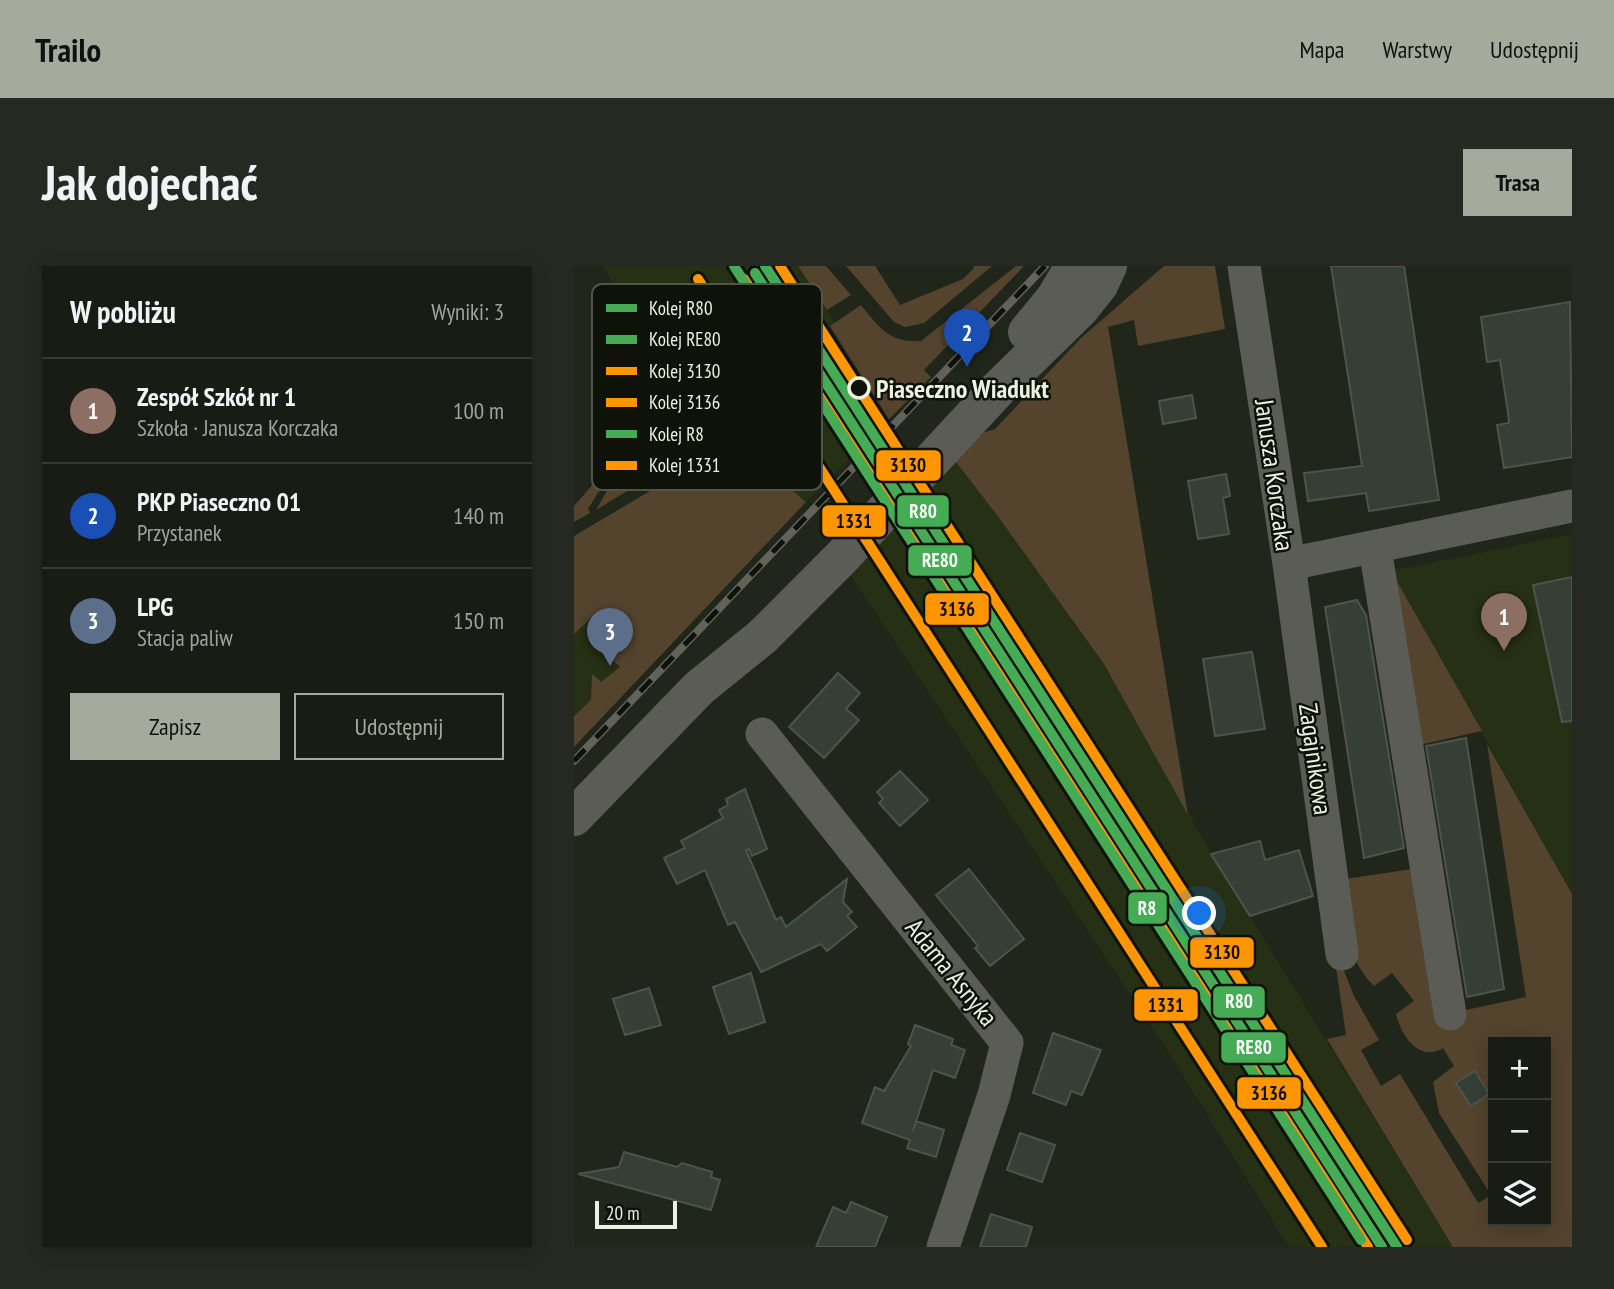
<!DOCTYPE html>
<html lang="pl">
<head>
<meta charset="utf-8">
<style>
  body { margin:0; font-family:"PT Sans Narrow",sans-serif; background:#262922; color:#f1f3f6 }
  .controls { position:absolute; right:21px; bottom:21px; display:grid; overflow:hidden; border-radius:0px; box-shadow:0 4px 18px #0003 }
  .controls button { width:63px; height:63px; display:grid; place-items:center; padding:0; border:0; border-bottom:2px solid #373a34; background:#191c14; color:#f1f3f6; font:35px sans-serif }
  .scale { position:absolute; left:21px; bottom:18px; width:82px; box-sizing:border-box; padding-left:7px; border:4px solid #ebf2e2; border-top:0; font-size:19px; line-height:24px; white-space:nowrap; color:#ebf2e2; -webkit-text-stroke:5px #0e1208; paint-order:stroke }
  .you { position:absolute; left:626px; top:648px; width:24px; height:24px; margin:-18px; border:5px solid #fff; border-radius:50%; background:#1a73e8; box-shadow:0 0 0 10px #1a73e833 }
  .badge { display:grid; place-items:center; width:46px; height:46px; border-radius:50%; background:#a4ab9c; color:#fff; font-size:23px; font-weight:700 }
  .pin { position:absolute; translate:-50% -58px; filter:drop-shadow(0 2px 4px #0008) }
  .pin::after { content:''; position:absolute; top:37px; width:24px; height:21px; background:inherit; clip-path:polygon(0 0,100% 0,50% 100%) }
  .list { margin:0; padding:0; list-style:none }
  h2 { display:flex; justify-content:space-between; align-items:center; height:91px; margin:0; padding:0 28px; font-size:30px }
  h2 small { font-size:23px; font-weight:400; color:#9fa1a0 }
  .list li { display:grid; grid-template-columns:46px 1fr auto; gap:21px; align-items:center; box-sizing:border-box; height:105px; padding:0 28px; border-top:2px solid #373a34 }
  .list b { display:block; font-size:26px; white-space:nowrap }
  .list p { margin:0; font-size:23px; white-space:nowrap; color:#9fa1a0 }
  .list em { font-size:23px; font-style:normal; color:#9fa1a0 }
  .actions { display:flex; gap:14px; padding:21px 28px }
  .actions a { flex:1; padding:16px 0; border:2px solid #a4ab9c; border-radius:0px; text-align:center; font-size:24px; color:#a4ab9c }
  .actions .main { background:#a4ab9c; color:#111 }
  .icon { flex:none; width:38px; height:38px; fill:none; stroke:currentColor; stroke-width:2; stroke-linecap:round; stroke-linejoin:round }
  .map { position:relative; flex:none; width:998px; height:981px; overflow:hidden; border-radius:0px }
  header { display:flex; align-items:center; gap:42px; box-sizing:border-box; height:98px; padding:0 35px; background:#a4ab9c; color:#111 }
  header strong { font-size:33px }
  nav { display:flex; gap:38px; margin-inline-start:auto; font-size:24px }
  .intro { display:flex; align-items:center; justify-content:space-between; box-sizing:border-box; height:168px; padding:0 42px }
  h1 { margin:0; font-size:49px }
  .button { padding:18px 32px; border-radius:0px; background:#a4ab9c; color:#111; font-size:24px; font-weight:700 }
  main { display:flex; gap:42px; padding:0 42px }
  aside { flex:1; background:#191c14; border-radius:0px; box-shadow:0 4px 18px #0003 }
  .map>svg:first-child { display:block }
  .built { fill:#263014 }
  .green { fill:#54442e; fill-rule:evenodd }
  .building { fill:#363f35; stroke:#4c544b; stroke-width:2 }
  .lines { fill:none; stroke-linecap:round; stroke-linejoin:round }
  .minor { stroke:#5b5c56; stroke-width:33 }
  .tertiary { stroke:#5b5c56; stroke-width:38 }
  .rail-casing { stroke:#62625b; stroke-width:8 }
  .rail { stroke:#0e1208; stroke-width:5; stroke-dasharray:16; stroke-linecap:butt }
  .rail-1-casing { stroke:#0e1208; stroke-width:16 }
  .rail-2-casing { stroke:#0e1208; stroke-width:16 }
  .rail-3-casing { stroke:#0e1208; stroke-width:16 }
  .rail-4-casing { stroke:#0e1208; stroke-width:16 }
  .rail-5-casing { stroke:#0e1208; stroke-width:16 }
  .rail-6-casing { stroke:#0e1208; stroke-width:16 }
  .rail-1 { stroke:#45ab55; stroke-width:10 }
  .rail-2 { stroke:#45ab55; stroke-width:10 }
  .rail-3 { stroke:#ff9500; stroke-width:10 }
  .rail-4 { stroke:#ff9500; stroke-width:10 }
  .rail-5 { stroke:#45ab55; stroke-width:10 }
  .rail-6 { stroke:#ff9500; stroke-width:10 }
  .stop-dot { fill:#0e1208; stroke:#ebf2e2; stroke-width:3.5 }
  .labels { text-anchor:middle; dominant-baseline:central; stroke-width:5; stroke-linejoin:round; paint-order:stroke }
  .stop-label { font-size:26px; font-weight:bold; fill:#ebf2e2; stroke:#0e1208; text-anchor:start }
  .street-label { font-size:26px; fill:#ebf2e2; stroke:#0e1208 }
  .key { fill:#0e1208; stroke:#505549; stroke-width:2 }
  .key-label { font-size:19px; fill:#ebf2e2 }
  .line-badge { stroke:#0e1208; stroke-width:2.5 }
  .badge-label { font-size:19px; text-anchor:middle; font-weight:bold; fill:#fff }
  .pale-badge-label { font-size:19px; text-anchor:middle; font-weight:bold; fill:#111 }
</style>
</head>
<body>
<header>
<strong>Trailo</strong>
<nav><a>Mapa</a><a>Warstwy</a><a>Udostępnij</a></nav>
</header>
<div class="intro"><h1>Jak dojechać</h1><a class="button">Trasa</a></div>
<main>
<aside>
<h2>W pobliżu<small>Wyniki: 3</small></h2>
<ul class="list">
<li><span class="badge" style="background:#8d6e63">1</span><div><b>Zespół Szkół nr 1</b><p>Szkoła · Janusza Korczaka</p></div><em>100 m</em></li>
<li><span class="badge" style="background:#1a4fb4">2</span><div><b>PKP Piaseczno 01</b><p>Przystanek</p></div><em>140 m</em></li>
<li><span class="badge" style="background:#5c6f8a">3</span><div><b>LPG</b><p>Stacja paliw</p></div><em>150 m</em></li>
</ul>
<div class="actions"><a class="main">Zapisz</a><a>Udostępnij</a></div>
</aside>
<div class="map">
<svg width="998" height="981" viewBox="0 0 998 981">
  <rect width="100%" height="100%" fill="#21261a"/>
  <!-- built -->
  <path class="built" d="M29,0H224L261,57L256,61L315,153L232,236L148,167L90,97Z
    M378,191L457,291L530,398L637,587L879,981H715L594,785L273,304Z
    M998,268V628L817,305Z
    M18,350L35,367L23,379L46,401L27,416L18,409L17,434L0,450V368Z"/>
  <!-- green -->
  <path class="green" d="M224,0H252L277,29L253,44Z
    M272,0H301L326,39L389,13L400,2L399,0H418L350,57L331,61L320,56Z
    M442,0H450L350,104L357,111L315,153L256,60L287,39C305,62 316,77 347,75Z
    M590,0H641L651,63L564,80L560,54L534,61L614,549L530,398L423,249L378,191L400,170L421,163L507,72Z
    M90,97L148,167L22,244L60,178L54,170V152L43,132Z
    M159,176L232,236L0,481V450L17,434L18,408L27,416L46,401L22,380L35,367L18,351L0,368V270Z
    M50,177L52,181L14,243L16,247L0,256V240L41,193Z
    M817,305L908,465L845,479Z
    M913,478L998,628V981H879L753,773L772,769L761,695L765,692L780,730L805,774L787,784L807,820L826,808L904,937L917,929L865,847L859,816L880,800L869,782C846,797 827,770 822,748L840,735L818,707L800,720C771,691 771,653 765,614L838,603L860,751L952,731ZM919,776H972V955H919Z"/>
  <!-- building -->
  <path class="building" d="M757,0H830L865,234L795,245L792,227L734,235L730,207L788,200Z
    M996,36L998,191L930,202L923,159L935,157L934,147L926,94L913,96L907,51Z
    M618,129L622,152L589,158L585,135Z
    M652,208L656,230L649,232L655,268L624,273L614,215Z
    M998,311V455L988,456L959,319Z
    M783,334L792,349L830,582L790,592L751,341Z
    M678,386L691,463L641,470L629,393Z
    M264,407L286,427L272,443L285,454L250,492L215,461Z
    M892,472L930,723L893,731L852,480Z
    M326,505L354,534L326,560L305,537L309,533L303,526Z
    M171,523L193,583L178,590L175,583L172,584L202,654L207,651L212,661L273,613L269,636L278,646L273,650L283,661L253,685L247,678L187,706L161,656L154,659L131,604L103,618L90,592L111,582L107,575L149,552L145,544L154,539L152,533Z
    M686,575L691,594L725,584L739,630L676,650L637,588Z
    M395,603L450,673L416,700L401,682L404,680L362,629Z
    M177,707L191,756L155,768L139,721Z
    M75,722L87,759L51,769L39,733Z
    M341,759L379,773L377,779L391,784L381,812L359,804L339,865L342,855L370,864L362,891L333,882L336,874L288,857L301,821L310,825L337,780L334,778Z
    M479,767L527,784L508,829L497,825L492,839L459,827Z
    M901,805L915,828L897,840L882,817Z
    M446,867L481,879L468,916L433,904Z
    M50,886L103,901L108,897L138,906L137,911L146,914L137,944L4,908L45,901Z
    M277,936L313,951L301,981H242L259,941L272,947Z
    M417,948L458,961L452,981H406Z"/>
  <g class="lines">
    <!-- minor -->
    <path class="minor" d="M670,0L715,298L998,240
      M801,282L876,748
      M715,298L768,688
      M188,468L433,777L420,829L369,981"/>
    <!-- tertiary -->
    <path class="tertiary" d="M453,66L481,32L500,0
      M0,551L125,422L188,371L268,291L424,123L506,43L525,19L534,0"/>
    <defs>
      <path id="rail" d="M0,495L471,0"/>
    </defs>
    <!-- rail casing -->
    <use href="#rail" class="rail-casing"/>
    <!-- rail -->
    <use href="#rail" class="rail"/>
    <defs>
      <path id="rail-1" d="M191,0L823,981"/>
      <path id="rail-2" d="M181,7L808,981"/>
      <path id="rail-3" d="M206,0L833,974"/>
      <path id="rail-4" d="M170,13L794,981"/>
      <path id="rail-5" d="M160,0L787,974"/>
      <path id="rail-6" d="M124,13L748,981"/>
    </defs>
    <!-- rail-1 casing -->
    <use href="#rail-1" class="rail-1-casing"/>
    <!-- rail-2 casing -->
    <use href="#rail-2" class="rail-2-casing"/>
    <!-- rail-3 casing -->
    <use href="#rail-3" class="rail-3-casing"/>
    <!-- rail-4 casing -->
    <use href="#rail-4" class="rail-4-casing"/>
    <!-- rail-5 casing -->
    <use href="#rail-5" class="rail-5-casing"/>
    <!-- rail-6 casing -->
    <use href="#rail-6" class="rail-6-casing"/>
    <!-- rail-1 -->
    <use href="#rail-1" class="rail-1"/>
    <!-- rail-2 -->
    <use href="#rail-2" class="rail-2"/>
    <!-- rail-3 -->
    <use href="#rail-3" class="rail-3"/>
    <!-- rail-4 -->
    <use href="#rail-4" class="rail-4"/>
    <!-- rail-5 -->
    <use href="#rail-5" class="rail-5"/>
    <!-- rail-6 -->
    <use href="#rail-6" class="rail-6"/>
  </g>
  <!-- markers -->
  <circle class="stop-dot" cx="285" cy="122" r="10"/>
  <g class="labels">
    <!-- stop labels -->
    <g class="stop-label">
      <text x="302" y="122">Piaseczno Wiadukt</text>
    </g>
    <!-- street labels -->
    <g class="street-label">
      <text transform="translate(701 209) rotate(82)">Janusza Korczaka</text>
      <text transform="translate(742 493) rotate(82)">Zagajnikowa</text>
      <text transform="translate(378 706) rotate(51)">Adama Asnyka</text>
    </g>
  </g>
  <!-- legend -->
  <rect x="18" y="18" width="230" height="206" rx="10" class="key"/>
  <rect x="32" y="38" width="31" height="8" fill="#45ab55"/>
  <rect x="32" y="69" width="31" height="9" fill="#45ab55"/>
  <rect x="32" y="101" width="31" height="8" fill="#ff9500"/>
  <rect x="32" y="132" width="31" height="9" fill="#ff9500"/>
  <rect x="32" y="164" width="31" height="8" fill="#45ab55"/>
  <rect x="32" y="195" width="31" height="9" fill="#ff9500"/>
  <g class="key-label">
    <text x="75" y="49">Kolej R80</text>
    <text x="75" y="80">Kolej RE80</text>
    <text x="75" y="112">Kolej 3130</text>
    <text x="75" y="143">Kolej 3136</text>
    <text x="75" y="175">Kolej R8</text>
    <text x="75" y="206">Kolej 1331</text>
  </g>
  <g class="line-badge">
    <rect x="301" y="183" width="67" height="33" rx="7" fill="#ff9500"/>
    <rect x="322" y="228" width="54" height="34" rx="7" fill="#45ab55"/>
    <rect x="247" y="238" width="66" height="34" rx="7" fill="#ff9500"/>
    <rect x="333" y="278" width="66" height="33" rx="7" fill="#45ab55"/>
    <rect x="350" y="326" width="66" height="34" rx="7" fill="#ff9500"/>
    <rect x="553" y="625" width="41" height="34" rx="7" fill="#45ab55"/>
    <rect x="615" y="670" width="66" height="33" rx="7" fill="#ff9500"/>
    <rect x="638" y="719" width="54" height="34" rx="7" fill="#45ab55"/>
    <rect x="559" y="722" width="66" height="34" rx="7" fill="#ff9500"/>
    <rect x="646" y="765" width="67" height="33" rx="7" fill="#45ab55"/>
    <rect x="662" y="810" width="66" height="34" rx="7" fill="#ff9500"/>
  </g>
  <g class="badge-label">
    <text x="349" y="252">R80</text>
    <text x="366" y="301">RE80</text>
    <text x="573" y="649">R8</text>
    <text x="665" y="742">R80</text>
    <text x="680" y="788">RE80</text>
  </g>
  <g class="pale-badge-label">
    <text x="334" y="206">3130</text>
    <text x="280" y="262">1331</text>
    <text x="383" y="350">3136</text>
    <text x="648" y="693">3130</text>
    <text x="592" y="746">1331</text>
    <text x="695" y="834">3136</text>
  </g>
</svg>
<div class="controls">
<button>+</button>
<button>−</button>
<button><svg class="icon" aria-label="layers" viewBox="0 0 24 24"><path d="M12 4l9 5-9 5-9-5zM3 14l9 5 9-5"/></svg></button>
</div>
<div class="scale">20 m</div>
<div class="you"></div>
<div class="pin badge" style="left:930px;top:385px;background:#8d6e63">1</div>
<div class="pin badge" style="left:393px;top:101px;background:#1a4fb4">2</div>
<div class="pin badge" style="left:36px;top:400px;background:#5c6f8a">3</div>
</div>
</main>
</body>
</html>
